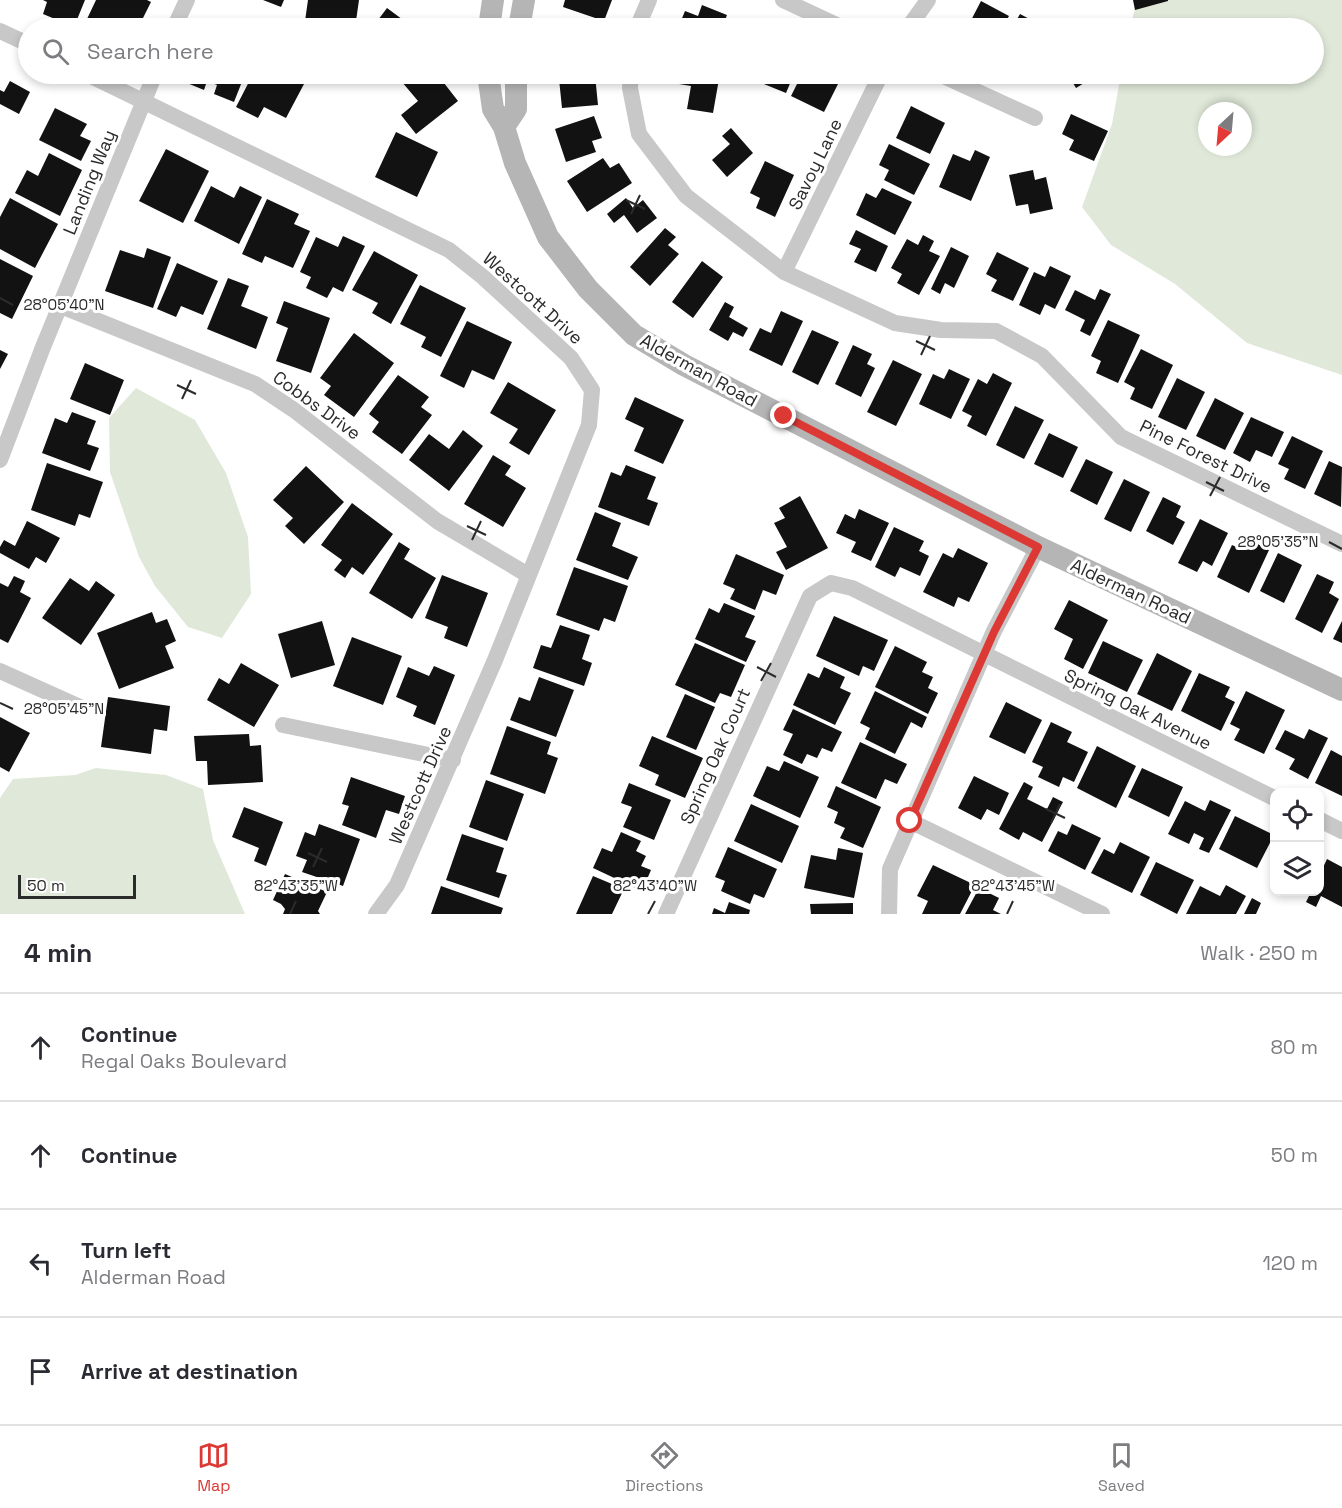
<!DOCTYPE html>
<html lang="en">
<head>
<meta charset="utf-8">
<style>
  body { margin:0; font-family:"Space Grotesk",sans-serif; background:#f7f7f7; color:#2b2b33 }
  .controls { position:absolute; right:18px; bottom:18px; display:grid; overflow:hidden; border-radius:12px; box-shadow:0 3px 9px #0003 }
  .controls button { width:54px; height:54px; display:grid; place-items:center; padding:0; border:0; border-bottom:2px solid #e1e1e2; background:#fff; color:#2b2b33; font:30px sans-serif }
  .compass { position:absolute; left:1198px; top:102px; width:54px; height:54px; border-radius:50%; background:#fff; box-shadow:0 3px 9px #0003; rotate:206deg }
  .scale { position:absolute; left:18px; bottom:15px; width:118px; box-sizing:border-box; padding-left:6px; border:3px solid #2b2b2b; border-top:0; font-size:16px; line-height:21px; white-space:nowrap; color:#2b2b2b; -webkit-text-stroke:4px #fff; paint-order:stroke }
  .stop { position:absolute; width:18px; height:18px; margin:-14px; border:4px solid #dc3934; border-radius:50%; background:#fff }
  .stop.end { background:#dc3934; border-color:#fff; box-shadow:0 2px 6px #0008 }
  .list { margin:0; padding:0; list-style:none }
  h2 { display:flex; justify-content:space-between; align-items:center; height:78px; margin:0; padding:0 24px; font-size:26px }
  h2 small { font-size:20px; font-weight:400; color:#7c7c81 }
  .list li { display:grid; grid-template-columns:39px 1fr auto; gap:18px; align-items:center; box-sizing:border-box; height:108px; padding:0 24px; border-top:2px solid #e1e1e2 }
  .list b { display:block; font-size:22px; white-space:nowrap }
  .list p { margin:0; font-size:20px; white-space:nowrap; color:#7c7c81 }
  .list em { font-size:20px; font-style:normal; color:#7c7c81 }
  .icon { flex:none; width:33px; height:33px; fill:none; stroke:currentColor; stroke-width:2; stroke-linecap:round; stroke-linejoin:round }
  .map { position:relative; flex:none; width:1342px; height:914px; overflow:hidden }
  .search { position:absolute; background:#fff; box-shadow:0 3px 9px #0003; left:18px; right:18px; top:18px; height:66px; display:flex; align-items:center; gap:15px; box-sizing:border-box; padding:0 21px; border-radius:33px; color:#7c7c81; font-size:22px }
  .sheet { height:510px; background:#fff }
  nav { display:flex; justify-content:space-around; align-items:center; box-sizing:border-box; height:84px; border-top:2px solid #e1e1e2; background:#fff; font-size:16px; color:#7c7c81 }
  nav a { display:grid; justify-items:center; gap:3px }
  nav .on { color:#dc3934 }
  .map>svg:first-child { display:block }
  .green { fill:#e0e9d9; fill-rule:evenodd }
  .building { fill:#121212 }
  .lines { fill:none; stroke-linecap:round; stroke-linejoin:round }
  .street { stroke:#c8c8c8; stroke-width:16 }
  .secondary { stroke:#b5b5b5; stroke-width:22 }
  .route { stroke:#dc3934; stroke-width:8 }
  .ticks { fill:none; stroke:#2b2b2b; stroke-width:2 }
  .labels { text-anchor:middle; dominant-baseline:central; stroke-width:6; stroke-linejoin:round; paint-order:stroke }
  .street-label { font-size:18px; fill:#2b2b2b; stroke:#fff }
  .ticks-label { font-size:15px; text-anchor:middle; fill:#2b2b2b; stroke:#fff; stroke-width:6; stroke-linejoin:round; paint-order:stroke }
</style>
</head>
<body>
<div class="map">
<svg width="1342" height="914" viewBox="0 0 1342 914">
  <rect width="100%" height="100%" fill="#fff"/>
  <!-- green -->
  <path class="green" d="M1137,0H1342V375L1247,343L1175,284L1111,245L1082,207L1112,124L1121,74H1314V28H1130ZM1207,111H1243V147H1207Z
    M136,388L195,420L226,473L248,537L251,594L222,638L188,627L155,586L139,557L110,472L109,418Z
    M96,768L166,775L203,789L213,840L245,914H0V798L13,779L75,775Z"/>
  <!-- building -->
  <path class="building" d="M43,0H85L74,27L43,14L47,2Z
    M96,0H147L151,2L138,28H96L98,25L87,19Z
    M263,0H284L281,7Z
    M308,0H359L355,28H304Z
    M565,0H612L604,21L563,7Z
    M1133,0H1168V1L1135,10Z
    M981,1L1009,16L1002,28H967Z
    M702,5L727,15L722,28H678L685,11L698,16Z
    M387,8L414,28H372Z
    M1020,14L1039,24L1036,28H1012Z
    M555,22L589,27L588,28H554Z
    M190,74H245L234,102L214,94L217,85L207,81L204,90L187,83Z
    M253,74H283L304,84L286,118L264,107L258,118L236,107Z
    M413,74H423L427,78L433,74H437L458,101L416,134L401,115L418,101L402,82Z
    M680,74L719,79L713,113L687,109L691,86L679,84Z
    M756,74H794L786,93L754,80Z
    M802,74H830L829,75L840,80L824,112L791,96Z
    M1054,74H1099L1076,88L1070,78L1061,84Z
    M595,75L598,105L562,108L559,79Z
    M10,81L30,92L19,114L0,104V90L4,92Z
    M911,106L945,123L930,154L896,138Z
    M55,108L87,124L80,136L91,141L81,161L39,140Z
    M1071,114L1108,131L1094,161L1069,150L1074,140L1062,134Z
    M594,116L602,138L592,141L596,152L566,162L555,129Z
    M731,128L753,153L727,177L712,160L730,144L722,136Z
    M396,132L438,152L417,197L375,177Z
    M889,144L930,164L914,195L884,180L889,170L879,165Z
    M166,149L209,171L183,223L139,201Z
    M975,150L990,157L971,201L939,187L953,154L970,161Z
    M49,153L82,170L60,216L15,193L27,170L38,176Z
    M603,158L610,168L619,163L632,183L587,212L567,181Z
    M765,161L794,175L775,217L756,208L760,198L750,193Z
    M1033,170L1035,180L1046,177L1053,209L1030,214L1028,204L1016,206L1009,175Z
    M211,186L234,198L240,186L262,197L239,244L194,221Z
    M882,188L912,202L895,235L856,215L866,193L876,198Z
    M10,198L58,224L35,268L0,249V217Z
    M626,198L633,208L643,200L657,218L637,233L624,215L614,223L607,214Z
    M267,199L299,214L294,224L310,231L293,268L265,256L262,263L242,254Z
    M665,228L676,237L668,245L679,254L650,286L630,267Z
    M856,230L888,246L876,272L854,262L861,249L849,244Z
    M923,235L934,241L929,251L940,256L919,295L897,283L902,274L891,268L907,239L918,245Z
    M343,236L365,246L343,292L333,287L327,298L306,288L311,277L300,272L316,237L338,247Z
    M951,247L969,256L954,288L945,283L940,294L931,289Z
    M147,248L171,257L153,308L105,291L120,250L144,258Z
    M374,251L418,275L391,324L372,313L378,303L352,290Z
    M997,252L1029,268L1013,301L991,291L997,280L986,274Z
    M0,259L33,276L12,319L0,313Z
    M702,261L723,277L693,318L672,302Z
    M177,263L218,281L203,315L181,306L176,317L157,309Z
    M1050,266L1071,276L1055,309L1045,304L1040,315L1019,305L1034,272L1045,277Z
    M228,278L249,286L241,306L268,317L256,349L207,329Z
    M420,285L466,308L441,357L421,347L426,337L400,324Z
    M1100,289L1111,294L1090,336L1080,331L1085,320L1065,310L1075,290L1095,300Z
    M284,301L330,318L311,373L276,361L288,328L276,323Z
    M725,302L734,307L729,317L748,328L743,337L733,332L728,341L709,330Z
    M781,311L803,321L782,366L749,350L760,328L771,333Z
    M1108,320L1140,335L1118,383L1096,373L1101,361L1091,356Z
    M467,321L512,342L494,380L472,370L464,388L440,376Z
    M812,330L839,342L818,385L792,372Z
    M354,333L394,363L354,417L324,395L331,386L320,378Z
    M853,345L872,354L867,364L875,368L861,397L835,384Z
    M1141,349L1173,365L1152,409L1130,399L1135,388L1124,382Z
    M0,350L8,354L0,369Z
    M893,360L922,374L896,426L867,412Z
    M85,363L124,380L110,415L70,399Z
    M949,369L970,379L951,419L919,404L933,374L944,379Z
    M993,373L1012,383L986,436L967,426L972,416L962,411L978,379L987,384Z
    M398,375L429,397L421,407L432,415L402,454L372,432L379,422L369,414Z
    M1177,378L1205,392L1186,430L1158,417Z
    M508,382L556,410L529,455L509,443L518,429L490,413Z
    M635,397L684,420L663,464L634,451L644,428L625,419Z
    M1215,398L1244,413L1225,450L1196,436Z
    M1015,406L1044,420L1024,459L996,445Z
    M72,412L96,421L87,444L99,448L90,471L42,453L55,418L67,423Z
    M1251,417L1284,432L1272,457L1256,450L1250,462L1233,453Z
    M463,430L483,446L449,491L409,460L429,434L449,449Z
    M1049,433L1078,447L1063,478L1034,464Z
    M1292,436L1323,451L1305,489L1284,479L1289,469L1278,464Z
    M493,455L511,466L505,475L526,488L503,527L464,504Z
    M1086,459L1113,472L1097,505L1070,491Z
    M1329,461L1342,467L1341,507L1314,494Z
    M47,463L103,482L90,518L79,514L75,526L31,510Z
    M626,465L656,477L647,499L658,503L649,526L598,507L611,472L621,476Z
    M306,466L344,502L304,544L285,526L293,518L273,500Z
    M1124,479L1150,492L1131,532L1104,519Z
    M800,496L828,548L786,570L776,552L787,547L774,523L785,518L779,508Z
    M1163,497L1181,506L1176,517L1185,522L1173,545L1146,531Z
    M352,503L393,534L363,575L352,567L345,578L334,570L342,560L321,545Z
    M859,509L889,523L871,561L851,552L856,542L836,533L845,514L855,519Z
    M595,512L621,523L612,546L638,557L628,580L576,560Z
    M1200,519L1228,533L1212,566L1203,561L1197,572L1178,563Z
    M27,521L60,538L46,563L36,557L29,569L0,553V547L4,540L15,546Z
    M894,527L924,541L919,551L929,556L920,576L900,567L895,577L875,567Z
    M1248,539L1269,550L1249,593L1217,577L1232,545L1243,550Z
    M399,542L410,549L404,559L436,578L412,619L369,593Z
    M958,548L988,563L969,602L958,597L954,607L923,592L943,553L953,558Z
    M1278,553L1302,565L1284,603L1260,591Z
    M736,554L784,575L776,595L763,590L755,610L730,599L735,589L723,584Z
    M574,567L628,586L615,622L604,618L599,631L556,615Z
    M1317,574L1334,582L1329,593L1339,599L1322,633L1295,619Z
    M442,575L488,593L467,647L444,638L448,627L425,618Z
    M14,576L25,581L20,592L31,598L8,643L0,639V583L8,587Z
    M70,578L89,591L96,581L115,595L81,645L42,618Z
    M1069,600L1108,620L1083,669L1064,659L1073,639L1054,629Z
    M724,603L755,616L745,637L756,641L746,662L695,639L709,608L719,613Z
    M152,612L156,623L167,619L176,641L165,646L174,668L119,689L97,633Z
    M834,616L888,640L874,671L863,666L859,676L816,656Z
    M322,621L335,665L291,678L278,634Z
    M1342,621V643L1333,639Z
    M560,625L590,635L582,659L592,663L584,686L533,668L541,645L551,648Z
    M352,637L402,656L383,705L333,686Z
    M1103,641L1143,660L1127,692L1088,673Z
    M695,643L745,665L731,697L720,693L715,703L675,685Z
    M895,646L927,662L922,672L933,677L928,688L938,693L928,714L875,687Z
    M1157,653L1192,671L1172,711L1137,694Z
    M241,663L279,685L254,727L207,700L219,678L229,684Z
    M434,666L455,675L435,725L413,716L417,706L396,697L408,667L429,676Z
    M824,667L845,677L840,688L851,693L835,725L793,705L808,673L819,678Z
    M1199,673L1230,687L1225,697L1235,702L1221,731L1181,711Z
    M539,677L574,690L556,737L510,720L519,697L530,701Z
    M875,691L927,717L922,728L911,722L895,754L865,739L870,728L860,723Z
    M1246,691L1285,710L1264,754L1234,740L1240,729L1230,724Z
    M685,694L715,707L696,750L666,737Z
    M108,697L170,706L167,731L154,729L151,754L101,747Z
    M1006,702L1042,720L1025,754L989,737Z
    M793,709L842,732L832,752L822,748L817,758L807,754L802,764L783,755L793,734L783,730Z
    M0,717L30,733L9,772L0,767Z
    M1051,722L1072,732L1067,742L1088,752L1074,782L1063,777L1059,787L1038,777L1043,767L1032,762Z
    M507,726L551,742L547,754L558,758L545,794L490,774Z
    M1309,729L1328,738L1308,779L1289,769L1295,759L1275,749L1285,730L1304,739Z
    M249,734L250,746L261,745L263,782L208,785L207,761H196L194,736Z
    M652,736L703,758L685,798L655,785L659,775L639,766Z
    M860,742L907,764L897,784L885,779L876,799L841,783Z
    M1097,746L1136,766L1116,808L1077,788Z
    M1331,750L1342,756V796L1315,783Z
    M784,761L819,777L800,818L753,796L767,766L779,771Z
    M1142,768L1183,787L1169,817L1128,797Z
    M974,776L1009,793L999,815L987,809L981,820L958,808Z
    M351,777L405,796L399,814L386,810L376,838L342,825L349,806L342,804Z
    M486,780L524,794L507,841L469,827Z
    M1024,782L1033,787L1027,799L1047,809L1053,797L1063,802L1042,842L1023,832L1019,840L999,829Z
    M629,783L671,800L654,840L623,827L632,807L621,803Z
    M836,786L881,807L863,848L840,838L845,828L834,823L838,812L827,807Z
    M1210,800L1231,810L1209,853L1199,849L1204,838L1194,833L1189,844L1168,834L1185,801L1205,811Z
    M751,804L799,826L782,863L734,841Z
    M244,807L283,822L266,866L254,861L259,848L232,837Z
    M1235,816L1274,835L1257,868L1219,849Z
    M319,824L360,839L343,886L302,872L307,860L296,856L305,832L315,836Z
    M1072,824L1101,838L1085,870L1048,851L1058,831L1067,835Z
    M621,832L641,841L636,851L646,856L641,866L651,870L642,891L593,868L602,848L612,852Z
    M462,834L504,848L496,872L507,875L499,898L446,880Z
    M1120,842L1150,857L1132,893L1091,873L1104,849L1114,854Z
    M728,847L777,869L764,898L754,894L750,904L721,891L725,881L715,877Z
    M838,848L863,853L854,898L804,888L811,855L836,860Z
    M1327,859L1342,867V907L1321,896L1316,907L1306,902L1311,892H1320V874Z
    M1156,862L1194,880L1177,914L1140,895Z
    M933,865L975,885L960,914H922L928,901L917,896Z
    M285,874L327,892L318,911L320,914H283L285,909L281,904L273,900Z
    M593,876L624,889L612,914H576Z
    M1226,885L1246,896L1236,914H1186L1200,886L1220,896Z
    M441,886L503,908L501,914H431Z
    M979,888L999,898L993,910L1001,914H965Z
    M1252,898L1261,903L1256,914H1244Z
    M729,902L750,910L749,914H712L714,908L725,913Z
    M853,903V914H811L810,904Z"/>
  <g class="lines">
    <!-- street -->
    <path class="street" d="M783,0L843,28
      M174,28L187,0
      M637,28L649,0
      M908,28L928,0
      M0,31L28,44
      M87,74L449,250L483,277L571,358L592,390L589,425L495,660L397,885L376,914
      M631,74L630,88L639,134L686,196L784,272L895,323L941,330L996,331L1042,356L1121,437L1342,544
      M939,74L1035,118
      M784,272L881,74
      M61,306L255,384L294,410L437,521L528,575
      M0,460L43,347L155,74
      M0,671L80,707
      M283,725L453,760
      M1320,820L1342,831
      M910,821L1102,914
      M666,914L810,596L831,583L852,588L1274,798
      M889,914L890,869L994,631L1038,547"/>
    <!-- secondary -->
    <path class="secondary" d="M489,28L493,0
      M519,28L524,0
      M488,74L493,109L504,127L515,163L548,237L588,289L634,335L684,365L1038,547L1342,690
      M504,127L516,109V74"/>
  </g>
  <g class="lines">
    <!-- route -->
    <path class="route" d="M784,416L1038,547L994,632L910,821"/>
  </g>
  <!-- ticks -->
  <path class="ticks" d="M626,200L645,209M631,214L640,195M0,298L13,305M916,341L935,350M921,355L930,336M177,385L196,394M182,399L191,380M1206,482L1224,491M1210,496L1220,477M467,526L486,535M472,540L481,521M1329,542L1342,549M757,667L776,677M761,681L771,663M0,703L13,709M1046,809L1065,818M1051,823L1060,804M308,853L327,862M313,867L322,848M290,914L296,901M648,914L655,901M1007,914L1013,901"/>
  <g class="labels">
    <!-- street labels -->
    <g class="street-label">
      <text transform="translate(815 164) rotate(-64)">Savoy Lane</text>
      <text transform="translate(89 182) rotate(-68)">Landing Way</text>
      <text transform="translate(533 298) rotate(42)">Westcott Drive</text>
      <text transform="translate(699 370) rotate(29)">Alderman Road</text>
      <text transform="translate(317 405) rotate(36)">Cobbs Drive</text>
      <text transform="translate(1206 456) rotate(26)">Pine Forest Drive</text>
      <text transform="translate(1131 591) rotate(25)">Alderman Road</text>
      <text transform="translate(1138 709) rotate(26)">Spring Oak Avenue</text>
      <text transform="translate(715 756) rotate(-66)">Spring Oak Court</text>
      <text transform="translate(420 785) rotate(-66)">Westcott Drive</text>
    </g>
  </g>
  <g class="ticks-label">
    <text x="64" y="310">28°05'40"N</text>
    <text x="1278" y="547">28°05'35"N</text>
    <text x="64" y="714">28°05'45"N</text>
    <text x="296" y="891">82°43'35"W</text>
    <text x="655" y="891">82°43'40"W</text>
    <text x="1013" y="891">82°43'45"W</text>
  </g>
</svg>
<div class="controls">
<button><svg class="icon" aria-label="locate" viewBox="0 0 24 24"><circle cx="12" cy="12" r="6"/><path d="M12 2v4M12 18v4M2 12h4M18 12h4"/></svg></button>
<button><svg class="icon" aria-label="layers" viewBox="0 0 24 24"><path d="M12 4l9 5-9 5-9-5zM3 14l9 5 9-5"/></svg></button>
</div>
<svg class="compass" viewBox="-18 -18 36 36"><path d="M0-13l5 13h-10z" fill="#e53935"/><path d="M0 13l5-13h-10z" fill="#7c7c81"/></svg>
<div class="scale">50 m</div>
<div class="stop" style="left:910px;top:821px"></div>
<div class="stop end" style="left:784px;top:416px"></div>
<div class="search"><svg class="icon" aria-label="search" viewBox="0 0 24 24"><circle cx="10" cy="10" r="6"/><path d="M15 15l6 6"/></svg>Search here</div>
</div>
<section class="sheet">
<h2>4 min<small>Walk · 250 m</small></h2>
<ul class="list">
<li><svg class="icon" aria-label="ahead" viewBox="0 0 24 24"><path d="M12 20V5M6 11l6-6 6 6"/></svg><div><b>Continue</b><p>Regal Oaks Boulevard</p></div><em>80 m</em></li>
<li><svg class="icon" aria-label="ahead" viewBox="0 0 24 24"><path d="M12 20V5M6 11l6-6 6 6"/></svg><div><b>Continue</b></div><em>50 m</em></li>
<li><svg class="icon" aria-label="left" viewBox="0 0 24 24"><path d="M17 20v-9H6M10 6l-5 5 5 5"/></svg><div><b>Turn left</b><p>Alderman Road</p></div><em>120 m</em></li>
<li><svg class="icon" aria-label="arrive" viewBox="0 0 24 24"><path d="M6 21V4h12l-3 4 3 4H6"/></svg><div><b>Arrive at destination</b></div></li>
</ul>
</section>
<nav>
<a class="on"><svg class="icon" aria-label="map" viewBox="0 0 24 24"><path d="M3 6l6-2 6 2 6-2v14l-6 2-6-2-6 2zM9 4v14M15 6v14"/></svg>Map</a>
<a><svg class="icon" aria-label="directions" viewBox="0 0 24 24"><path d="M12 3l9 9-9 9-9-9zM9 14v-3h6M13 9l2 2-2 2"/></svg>Directions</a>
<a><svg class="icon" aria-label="saved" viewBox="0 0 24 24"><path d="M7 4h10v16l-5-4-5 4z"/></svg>Saved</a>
</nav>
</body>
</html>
